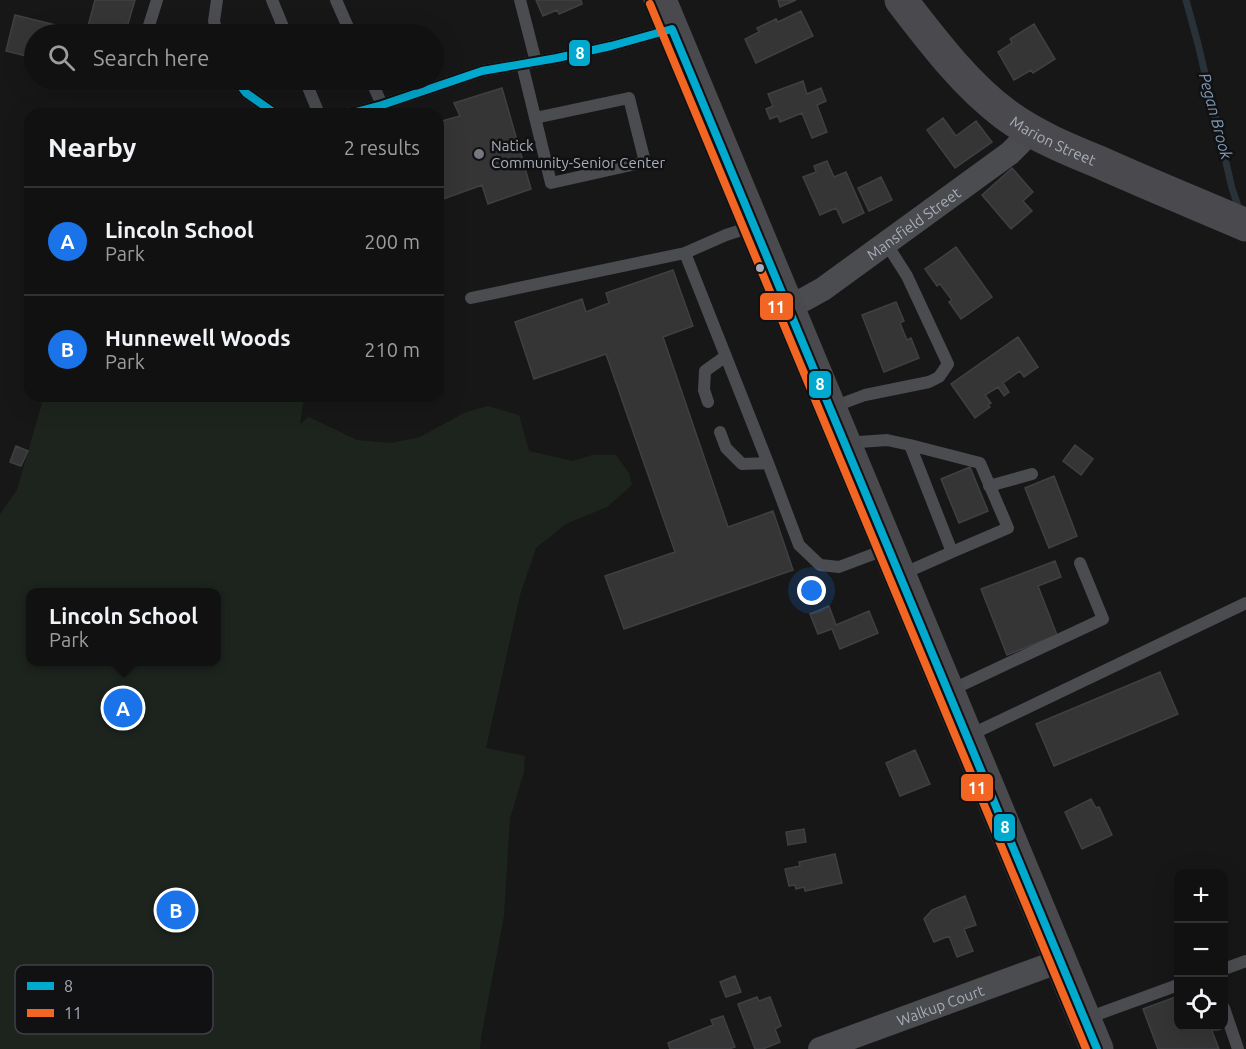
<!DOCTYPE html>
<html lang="en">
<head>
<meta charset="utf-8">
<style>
  body { margin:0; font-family:Ubuntu,sans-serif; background:#1a1a1a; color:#f1f3f6 }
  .controls { position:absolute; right:18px; bottom:18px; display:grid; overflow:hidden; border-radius:12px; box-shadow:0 6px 24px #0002 }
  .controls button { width:54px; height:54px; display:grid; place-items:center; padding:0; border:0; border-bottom:2px solid #303131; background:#111; color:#f1f3f6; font:30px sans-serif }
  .you { position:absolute; left:812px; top:591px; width:21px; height:21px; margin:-15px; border:4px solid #fff; border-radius:50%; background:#1a73e8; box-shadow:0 0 0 9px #1a73e833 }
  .badge { display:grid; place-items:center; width:39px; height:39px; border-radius:50%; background:#1a73e8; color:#fff; font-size:20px; font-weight:700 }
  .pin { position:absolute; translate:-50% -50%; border:3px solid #fff; box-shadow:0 2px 6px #0006 }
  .popup { position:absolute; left:26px; top:588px; width:195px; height:78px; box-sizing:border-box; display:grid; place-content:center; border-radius:12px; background:#111; filter:drop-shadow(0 2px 4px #0005); font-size:20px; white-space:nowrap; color:#9c9d9f }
  .popup b { font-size:22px; color:#f1f3f6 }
  .popup::after { content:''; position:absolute; left:50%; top:100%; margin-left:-12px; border:12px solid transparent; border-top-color:#111 }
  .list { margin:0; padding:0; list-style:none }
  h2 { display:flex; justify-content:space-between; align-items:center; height:78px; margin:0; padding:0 24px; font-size:26px }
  h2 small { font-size:20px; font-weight:400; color:#9c9d9f }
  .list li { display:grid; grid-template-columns:39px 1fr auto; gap:18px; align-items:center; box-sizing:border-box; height:108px; padding:0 24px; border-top:2px solid #303131 }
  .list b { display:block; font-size:22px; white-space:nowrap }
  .list p { margin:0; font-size:20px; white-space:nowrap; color:#9c9d9f }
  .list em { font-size:20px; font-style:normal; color:#9c9d9f }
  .icon { flex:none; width:33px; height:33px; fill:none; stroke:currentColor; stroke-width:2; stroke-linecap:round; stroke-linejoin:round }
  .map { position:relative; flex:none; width:1246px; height:1049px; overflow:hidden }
  .search { position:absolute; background:#111; box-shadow:0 6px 24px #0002; left:24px; top:24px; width:420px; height:66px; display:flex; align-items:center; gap:15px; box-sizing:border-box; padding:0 21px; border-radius:33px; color:#9c9d9f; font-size:22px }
  .panel { position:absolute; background:#111; box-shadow:0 6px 24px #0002; left:24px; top:108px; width:420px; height:294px; border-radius:18px }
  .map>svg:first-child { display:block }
  .green { fill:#1d241e; fill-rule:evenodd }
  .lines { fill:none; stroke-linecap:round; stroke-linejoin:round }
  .stream { stroke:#2a3239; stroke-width:7 }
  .building { fill:#353536; stroke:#3f4043; stroke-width:1.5 }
  .lane { stroke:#4b4c50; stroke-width:12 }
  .street { stroke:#4b4c50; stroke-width:24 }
  .secondary { stroke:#4a4a4e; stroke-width:33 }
  .bus-1-casing { stroke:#111113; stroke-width:12 }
  .bus-2-casing { stroke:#111113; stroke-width:12 }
  .bus-1 { stroke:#00a9ce; stroke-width:8 }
  .bus-2 { stroke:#f26522; stroke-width:8 }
  .poi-dot { fill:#757880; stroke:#111113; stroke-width:2 }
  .bus-dot { fill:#a8adb8; stroke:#111113; stroke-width:2 }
  .labels { text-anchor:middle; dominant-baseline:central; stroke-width:5; stroke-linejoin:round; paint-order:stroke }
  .street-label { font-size:15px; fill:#a8adb8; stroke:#111113 }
  .poi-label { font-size:15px; fill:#a8adb8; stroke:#111113; text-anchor:start }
  .water-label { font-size:16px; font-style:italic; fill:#7f9bb3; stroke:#111113 }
  .key { fill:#111113; stroke:#3e4045; stroke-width:1.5 }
  .key-label { font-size:16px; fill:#a8adb8 }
  .line-badge { stroke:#111113; stroke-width:2 }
  .badge-label { font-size:16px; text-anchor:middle; font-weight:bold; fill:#fff }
</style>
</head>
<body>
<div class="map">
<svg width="1246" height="1049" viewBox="0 0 1246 1049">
  <rect width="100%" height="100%" fill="#171717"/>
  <!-- green -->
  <path class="green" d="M44,396H304L300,424L309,417L357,440L391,443L420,437L466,412L488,406L519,415L529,451L573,461L592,455H616L629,473L632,485L607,507L566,524L536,548L520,595L486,748L525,756L524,772L510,818L504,916L481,1038L480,1049H0V514L17,490ZM30,592H216V662H30Z"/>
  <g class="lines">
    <!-- stream -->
    <path class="stream" d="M1186,0L1198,44L1232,188L1240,212"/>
  </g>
  <!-- building -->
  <path class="building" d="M95,0H135L125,34H119L88,26Z
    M536,0H581L582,4L559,14L557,10L543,16Z
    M778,0H796L780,7Z
    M801,11L813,36L756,63L745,39L759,32L757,28L776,19L778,22Z
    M15,15L68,28L67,34H34V58L6,51Z
    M1034,24L1055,59L1033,73L1031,70L1014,80L998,52L1012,43L1010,39Z
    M803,81L807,94L821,88L826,101L817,105L827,132L812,138L802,113L780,122L778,116L770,119L766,109L773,106L768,94Z
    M502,88L531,189L488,204L482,185L438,201V122L460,116L454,103Z
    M943,118L956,136L976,121L992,142L955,168L927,130Z
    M827,161L834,177L846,172L864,213L843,223L836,208L820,215L803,177L816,172L814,166Z
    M1012,168L1033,192L1023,201L1032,211L1011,229L982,195Z
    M881,177L892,200L869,211L858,188Z
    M956,247L992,297L961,319L949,302L952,300L940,284L937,286L925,269Z
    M673,270L693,326L663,337L728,527L773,511L793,570L624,629L605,576L675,552L606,354L534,379L515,322L582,299L586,312L609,303L606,293Z
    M896,302L904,321L900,323L907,340L911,338L919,358L884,372L862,315Z
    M1018,337L1038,367L1024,377L1020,371L1003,383L1009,392L1004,396L998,387L985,395L991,403L988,405L990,407L975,418L951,384Z
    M1075,445L1093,459L1081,475L1063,461Z
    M16,446L28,451L21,466L10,462Z
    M970,467L988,511L959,523L941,479Z
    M1054,476L1077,536L1049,548L1025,488Z
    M1055,561L1061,577L1038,586L1057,635L1007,655L981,589Z
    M829,606L836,625L869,611L878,633L840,649L832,629L818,634L810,614Z
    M1160,672L1178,714L1054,766L1036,724Z
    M915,750L930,784L900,796L886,763Z
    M1091,799L1096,808L1099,807L1112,835L1082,849L1065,812Z
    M804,829L806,842L788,845L786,832Z
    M835,854L842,883L805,891L804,887L796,889L795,885L789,886L785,869L800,866L799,862Z
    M965,896L976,925L964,929L973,951L957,957L949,936L934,942L924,919L932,910Z
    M735,976L741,992L726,997L720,982Z
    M1178,996V1026H1210L1219,1049H1158L1143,1009Z
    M757,997L759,1001L770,997L781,1026L775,1029L780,1042L763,1049H755L738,1004Z
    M723,1016L735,1047L729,1049H670L668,1043L713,1025L711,1020Z"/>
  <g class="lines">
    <!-- lane -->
    <path class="lane" d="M272,0L286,34
      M336,0L351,34
      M520,0L536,62
      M147,32L157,0
      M217,34L214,21L217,0
      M522,64L551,183L645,162L629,98L535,118
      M236,80L246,93L276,114
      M305,80L319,114
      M371,80L382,105
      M348,114L382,105L482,71L557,58L611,46L672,29
      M754,226L726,235L685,253L768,463L799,545L820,565L839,567L887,549
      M471,298L685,253
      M708,402L704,390L705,371L726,356
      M830,408L865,395L929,382L939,377L948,364L907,276L886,243
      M720,432L726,448L742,464L768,463
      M845,443L887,440L910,445L952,552L900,575
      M910,445L980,463L1008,528L952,552
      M989,486L1032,474
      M949,691L1103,619L1080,563
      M968,736L1246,603
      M1224,969L1246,961
      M1224,1008L1238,1049
      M1085,1019L1178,985"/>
    <!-- street -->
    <g class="street">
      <path id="s1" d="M787,307L805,299L823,289L1010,153L1020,143L1028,129"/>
      <path id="s2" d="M820,1049L1060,961"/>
    </g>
    <!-- secondary -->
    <g class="secondary">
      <path d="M660,0L1097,1049"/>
      <path id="s3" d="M901,0C932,40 964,83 1005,114C1033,135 1067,149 1099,162C1148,184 1197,204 1246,225"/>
    </g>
    <defs>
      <path id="bus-1" d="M236,80L246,93L276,114
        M348,114L382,105L482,71L557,58L611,46L672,29L1097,1049"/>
      <path id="bus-2" d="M650,4L1086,1049"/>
    </defs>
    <!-- bus-1 casing -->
    <use href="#bus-1" class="bus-1-casing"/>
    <!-- bus-2 casing -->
    <use href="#bus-2" class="bus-2-casing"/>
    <!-- bus-1 -->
    <use href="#bus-1" class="bus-1"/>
    <!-- bus-2 -->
    <use href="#bus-2" class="bus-2"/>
  </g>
  <!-- markers -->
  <circle class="poi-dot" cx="479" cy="154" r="6"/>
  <circle class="bus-dot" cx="760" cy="268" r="5"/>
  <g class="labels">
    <!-- street labels -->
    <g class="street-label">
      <text stroke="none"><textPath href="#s3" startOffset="210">Marion Street</textPath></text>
      <text stroke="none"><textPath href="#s1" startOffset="152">Mansfield Street</textPath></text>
      <text stroke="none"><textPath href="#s2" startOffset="128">Walkup Court</textPath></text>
    </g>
    <!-- poi labels -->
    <g class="poi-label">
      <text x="491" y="145">Natick<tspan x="491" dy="17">Community-Senior Center</tspan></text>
    </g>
    <!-- water labels -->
    <g class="water-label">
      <text transform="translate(1216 116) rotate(75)">Pegan Brook</text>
    </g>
  </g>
  <!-- legend -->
  <rect x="15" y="965" width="198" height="69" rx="9" class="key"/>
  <rect x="27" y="982" width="27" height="8" fill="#00a9ce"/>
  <rect x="27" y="1009" width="27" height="8" fill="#f26522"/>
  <g class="key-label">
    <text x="64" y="992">8</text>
    <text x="64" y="1019">11</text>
  </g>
  <g class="line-badge">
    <rect x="568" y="39" width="23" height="28" rx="6" fill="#00a9ce"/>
    <rect x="759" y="292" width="35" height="29" rx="6" fill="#f26522"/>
    <rect x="808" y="370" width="24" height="29" rx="6" fill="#00a9ce"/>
    <rect x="960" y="773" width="34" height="29" rx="6" fill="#f26522"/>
    <rect x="993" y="813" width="23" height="29" rx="6" fill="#00a9ce"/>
  </g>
  <g class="badge-label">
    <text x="580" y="59">8</text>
    <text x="776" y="313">11</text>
    <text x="820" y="390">8</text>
    <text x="977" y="794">11</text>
    <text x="1005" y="833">8</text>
  </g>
</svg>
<div class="controls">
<button>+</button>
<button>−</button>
<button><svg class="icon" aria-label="locate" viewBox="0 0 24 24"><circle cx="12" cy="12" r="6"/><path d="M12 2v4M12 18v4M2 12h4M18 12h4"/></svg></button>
</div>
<div class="you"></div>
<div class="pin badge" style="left:123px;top:708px">A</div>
<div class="popup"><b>Lincoln School</b>Park</div>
<div class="pin badge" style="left:176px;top:910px">B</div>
<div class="search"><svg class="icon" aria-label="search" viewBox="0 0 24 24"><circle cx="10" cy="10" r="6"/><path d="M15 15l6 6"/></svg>Search here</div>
<section class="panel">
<h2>Nearby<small>2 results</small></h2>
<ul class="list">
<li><span class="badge">A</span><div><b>Lincoln School</b><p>Park</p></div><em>200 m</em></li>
<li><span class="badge">B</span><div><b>Hunnewell Woods</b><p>Park</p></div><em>210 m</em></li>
</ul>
</section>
</div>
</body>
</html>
